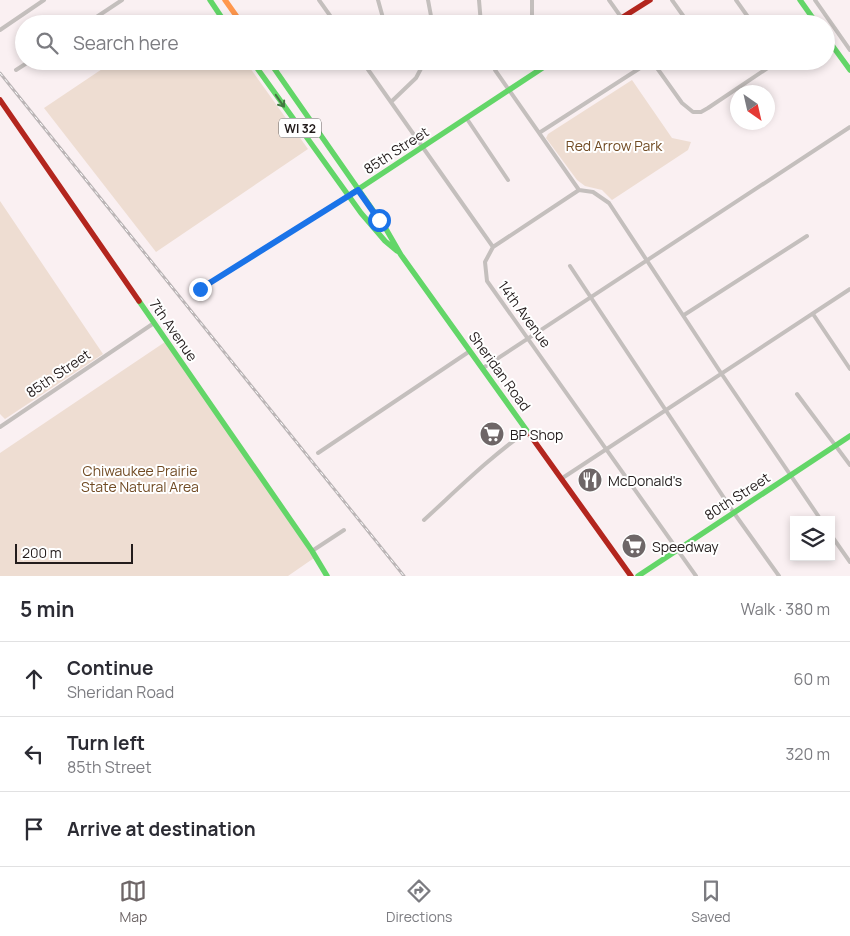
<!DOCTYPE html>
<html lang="en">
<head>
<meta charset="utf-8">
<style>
  body { margin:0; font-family:Manrope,sans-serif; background:#f7f7f7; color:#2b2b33 }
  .controls { position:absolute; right:15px; bottom:15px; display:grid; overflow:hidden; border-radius:0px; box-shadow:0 2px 8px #0003 }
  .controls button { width:45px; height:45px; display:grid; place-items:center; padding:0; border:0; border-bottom:1px solid #e1e1e2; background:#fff; color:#2b2b33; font:25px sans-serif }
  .compass { position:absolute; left:730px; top:85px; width:45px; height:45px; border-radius:50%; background:#fff; box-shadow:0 2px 8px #0003; rotate:146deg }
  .scale { position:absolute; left:15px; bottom:12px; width:118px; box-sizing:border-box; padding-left:5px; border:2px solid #231c1c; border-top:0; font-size:14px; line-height:18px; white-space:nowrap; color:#231c1c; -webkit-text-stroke:4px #fff; paint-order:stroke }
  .stop { position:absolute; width:15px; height:15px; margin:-11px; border:4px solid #1a73e8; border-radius:50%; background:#fff }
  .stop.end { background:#1a73e8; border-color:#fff; box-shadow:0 1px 5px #0008 }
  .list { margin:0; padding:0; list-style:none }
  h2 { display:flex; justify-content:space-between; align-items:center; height:65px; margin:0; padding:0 20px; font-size:21px }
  h2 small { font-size:16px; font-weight:400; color:#7c7c81 }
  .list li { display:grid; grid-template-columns:32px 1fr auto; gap:15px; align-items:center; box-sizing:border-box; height:75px; padding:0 20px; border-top:1px solid #e1e1e2 }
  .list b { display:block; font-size:19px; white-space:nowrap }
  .list p { margin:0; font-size:16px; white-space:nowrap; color:#7c7c81 }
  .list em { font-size:16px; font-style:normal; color:#7c7c81 }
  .icon { flex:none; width:28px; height:28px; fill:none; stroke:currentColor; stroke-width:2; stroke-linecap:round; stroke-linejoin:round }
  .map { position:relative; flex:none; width:850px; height:576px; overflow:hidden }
  .search { position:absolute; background:#fff; box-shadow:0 2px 8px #0003; left:15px; right:15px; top:15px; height:55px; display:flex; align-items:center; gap:12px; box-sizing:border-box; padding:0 18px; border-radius:28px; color:#7c7c81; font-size:19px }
  .sheet { height:290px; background:#fff }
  nav { display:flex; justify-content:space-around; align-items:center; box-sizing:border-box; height:70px; border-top:1px solid #e1e1e2; background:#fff; font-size:14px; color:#7c7c81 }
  nav a { display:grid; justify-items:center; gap:2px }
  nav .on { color:#6e6667 }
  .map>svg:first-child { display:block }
  .green { fill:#eeddd2 }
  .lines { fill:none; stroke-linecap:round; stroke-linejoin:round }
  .street { stroke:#c4bfbd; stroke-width:4 }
  .fast { stroke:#63d668; stroke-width:5.5 }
  .slow { stroke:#ff974d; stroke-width:5.5 }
  .jam { stroke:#b3261e; stroke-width:5.5 }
  .rail-casing { stroke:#bbb5b6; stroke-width:3 }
  .rail { stroke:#fff; stroke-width:1; stroke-dasharray:4; stroke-linecap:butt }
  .oneway { stroke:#437942 }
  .route { stroke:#1a73e8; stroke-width:6 }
  .labels { text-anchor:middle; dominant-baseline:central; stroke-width:4; stroke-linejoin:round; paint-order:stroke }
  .shield { fill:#fff; stroke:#656060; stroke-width:1 }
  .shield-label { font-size:12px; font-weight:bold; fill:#231c1c }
  .park-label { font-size:14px; fill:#714b24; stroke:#fff }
  .street-label { font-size:14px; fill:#231c1c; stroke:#fff }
  .poi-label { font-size:14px; fill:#231c1c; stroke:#fff; text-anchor:start }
</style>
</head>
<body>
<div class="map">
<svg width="850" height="576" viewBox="0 0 850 576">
  <rect width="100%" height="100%" fill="#faf0f2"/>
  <!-- green -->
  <path class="green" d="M114,61H245L308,149L156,252L44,108Z
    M632,80L672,138L691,142L688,150L612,200L602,190L585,186L577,180L546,138L548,134Z
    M0,201L103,354L5,419L0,414Z
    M165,342L314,558L288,576H0V453Z"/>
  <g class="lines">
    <!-- street -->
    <path class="street" d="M319,0L336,24
      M378,0L383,18L382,24
      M428,0L431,16L430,24
      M479,0L481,24
      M609,0L626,24
      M672,0L689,24
      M736,0L753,24
      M815,0L850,50
      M86,24L122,0
      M532,24V0
      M0,30L44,0
      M362,61L493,247
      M491,61L495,70L579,190L593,192L609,203L721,373L821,520
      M652,61L682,103L693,112H701L708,108L778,61
      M425,62L437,66
      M16,70L30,61
      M391,102L416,78L425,61
      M467,119L508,180
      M539,133L651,61
      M579,190L493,247L485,262L487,281L696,576
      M570,266L734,513L779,576
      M200,289L348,196
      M813,314L850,369
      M684,315L807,236
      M483,368L850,127
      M797,394L850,465
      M0,427L154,323
      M318,453L470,351
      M561,479L850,289
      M424,520C458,489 490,457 527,431
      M831,535L850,562
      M312,551L344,530"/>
    <!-- fast -->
    <path class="fast" d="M210,0L226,24
      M800,0L817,24
      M826,37L850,70
      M252,61L361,213L385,241L397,251
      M269,61L386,229L401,255L530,435
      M348,196L553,61
      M139,301L312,551L327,576
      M638,576L850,436"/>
    <!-- slow -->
    <path class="slow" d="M225,0L242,24"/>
    <!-- jam -->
    <path class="jam" d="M612,24L650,0
      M0,100L139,301
      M530,435L631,576"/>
    <defs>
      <path id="rail" d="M0,73L404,576"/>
    </defs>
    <!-- rail casing -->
    <use href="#rail" class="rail-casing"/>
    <!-- rail -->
    <use href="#rail" class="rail"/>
  </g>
  <!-- one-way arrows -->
  <defs><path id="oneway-shaft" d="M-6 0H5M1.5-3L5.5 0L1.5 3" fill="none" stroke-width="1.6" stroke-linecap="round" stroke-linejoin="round" transform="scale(1.25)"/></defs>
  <use class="oneway" href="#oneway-shaft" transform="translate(280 101) rotate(55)"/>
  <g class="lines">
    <!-- route -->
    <path class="route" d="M200,289L358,190L379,220"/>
  </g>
  <!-- icons -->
  <defs>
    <symbol id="supermarket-disc" viewBox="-11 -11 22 22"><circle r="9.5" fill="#6e6667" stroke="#fff"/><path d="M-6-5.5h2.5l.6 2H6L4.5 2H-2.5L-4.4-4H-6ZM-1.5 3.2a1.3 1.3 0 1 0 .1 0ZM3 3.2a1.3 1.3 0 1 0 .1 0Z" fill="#fff"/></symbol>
    <symbol id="restaurant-disc" viewBox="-11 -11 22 22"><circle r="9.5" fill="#6e6667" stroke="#fff"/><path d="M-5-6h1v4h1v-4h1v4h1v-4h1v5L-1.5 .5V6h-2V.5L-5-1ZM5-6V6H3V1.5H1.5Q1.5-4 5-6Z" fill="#fff"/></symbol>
  </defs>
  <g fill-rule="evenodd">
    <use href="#supermarket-disc" x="478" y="420" width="28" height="28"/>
    <use href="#restaurant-disc" x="576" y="466" width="28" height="28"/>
    <use href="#supermarket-disc" x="620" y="532" width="28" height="28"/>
  </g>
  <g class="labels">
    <!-- shield labels -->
    <rect class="shield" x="279" y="118.5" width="42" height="19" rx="4"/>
    <g class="shield-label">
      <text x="300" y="128">WI 32</text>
    </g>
    <!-- park labels -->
    <g class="park-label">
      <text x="614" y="145">Red Arrow Park</text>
      <text x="140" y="470">Chiwaukee Prairie<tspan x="140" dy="16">State Natural Area</tspan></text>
    </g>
    <!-- street labels -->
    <g class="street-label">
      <text transform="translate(396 150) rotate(-33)">85th Street</text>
      <text transform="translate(525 314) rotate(54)">14th Avenue</text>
      <text transform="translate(174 330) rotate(55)">7th Avenue</text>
      <text transform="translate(500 371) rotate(54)">Sheridan Road</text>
      <text transform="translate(58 373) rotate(-34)">85th Street</text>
      <text transform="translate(737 496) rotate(-33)">80th Street</text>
    </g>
    <!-- poi labels -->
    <g class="poi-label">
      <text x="510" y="434">BP Shop</text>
      <text x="608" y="480">McDonald's</text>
      <text x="652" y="546">Speedway</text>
    </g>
  </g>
</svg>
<div class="controls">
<button><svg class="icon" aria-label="layers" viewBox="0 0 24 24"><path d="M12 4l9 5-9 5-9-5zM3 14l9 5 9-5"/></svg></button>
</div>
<svg class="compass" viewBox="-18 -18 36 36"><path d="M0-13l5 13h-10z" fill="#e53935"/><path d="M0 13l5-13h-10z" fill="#7c7c81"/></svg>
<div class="scale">200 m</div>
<div class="stop" style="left:379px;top:220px"></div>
<div class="stop end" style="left:200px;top:289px"></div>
<div class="search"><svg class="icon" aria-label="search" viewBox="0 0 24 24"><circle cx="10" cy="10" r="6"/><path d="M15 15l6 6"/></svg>Search here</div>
</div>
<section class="sheet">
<h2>5 min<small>Walk · 380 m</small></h2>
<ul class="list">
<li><svg class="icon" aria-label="ahead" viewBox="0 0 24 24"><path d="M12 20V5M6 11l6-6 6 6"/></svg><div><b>Continue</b><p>Sheridan Road</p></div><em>60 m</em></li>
<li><svg class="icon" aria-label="left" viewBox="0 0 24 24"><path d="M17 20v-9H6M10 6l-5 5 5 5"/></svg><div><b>Turn left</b><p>85th Street</p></div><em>320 m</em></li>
<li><svg class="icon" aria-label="arrive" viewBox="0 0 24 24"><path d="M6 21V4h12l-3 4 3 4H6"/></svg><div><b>Arrive at destination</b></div></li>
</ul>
</section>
<nav>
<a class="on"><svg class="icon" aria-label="map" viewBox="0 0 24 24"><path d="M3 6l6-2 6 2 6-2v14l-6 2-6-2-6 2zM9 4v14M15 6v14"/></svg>Map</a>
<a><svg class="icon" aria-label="directions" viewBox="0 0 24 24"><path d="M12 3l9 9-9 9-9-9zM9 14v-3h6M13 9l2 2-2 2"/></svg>Directions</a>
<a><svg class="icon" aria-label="saved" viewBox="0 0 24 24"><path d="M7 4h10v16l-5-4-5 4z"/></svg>Saved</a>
</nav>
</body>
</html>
